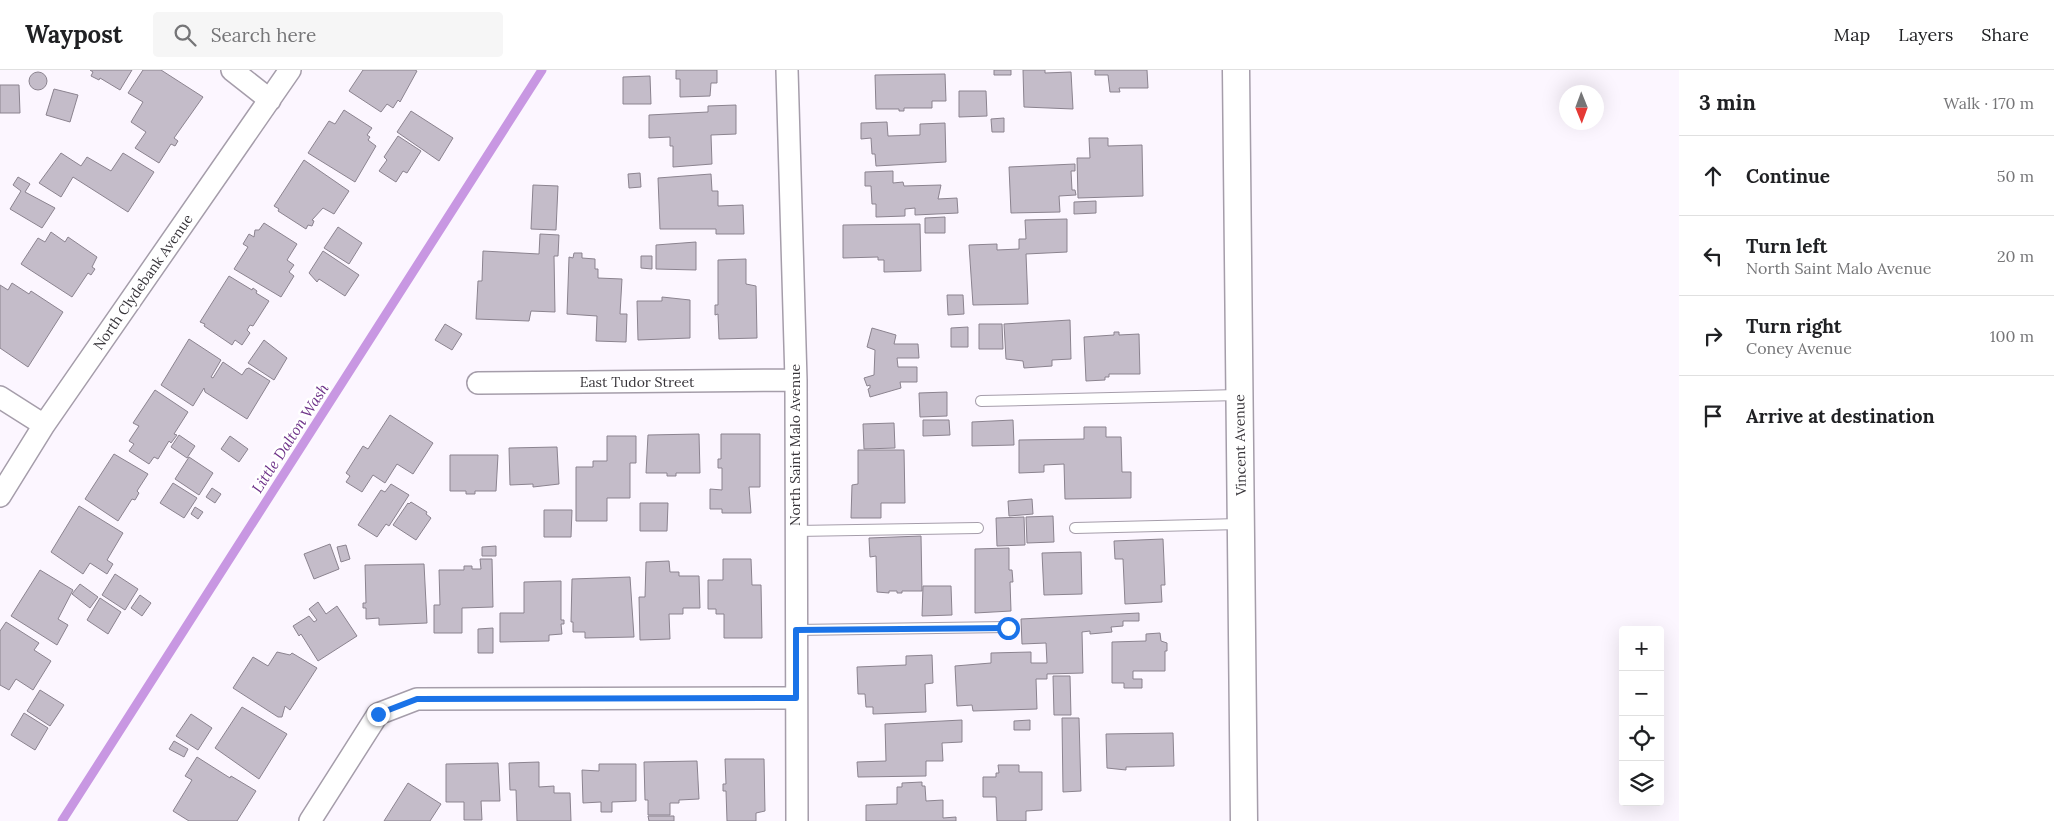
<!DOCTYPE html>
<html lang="en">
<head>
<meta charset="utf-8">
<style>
  body { margin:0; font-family:Lora,serif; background:#f6f6f6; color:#202124 }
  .controls { position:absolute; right:15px; bottom:15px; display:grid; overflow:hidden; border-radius:5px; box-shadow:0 5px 20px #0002 }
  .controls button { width:45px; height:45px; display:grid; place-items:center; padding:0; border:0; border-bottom:1px solid #e0e0e0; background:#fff; color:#202124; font:25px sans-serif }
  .compass { position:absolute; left:1559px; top:15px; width:45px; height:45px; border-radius:50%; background:#fff; box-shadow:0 5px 20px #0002; rotate:179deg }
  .stop { position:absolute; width:15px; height:15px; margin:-11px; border:4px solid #1a73e8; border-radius:50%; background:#fff }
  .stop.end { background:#1a73e8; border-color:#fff; box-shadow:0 1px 5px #0008 }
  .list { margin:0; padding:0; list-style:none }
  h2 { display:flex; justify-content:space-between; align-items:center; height:65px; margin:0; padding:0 20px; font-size:21px }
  h2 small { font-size:16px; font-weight:400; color:#757577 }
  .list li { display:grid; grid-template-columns:32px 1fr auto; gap:15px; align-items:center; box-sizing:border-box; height:80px; padding:0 20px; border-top:1px solid #e0e0e0 }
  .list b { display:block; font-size:19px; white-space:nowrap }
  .list p { margin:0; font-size:16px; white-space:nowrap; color:#757577 }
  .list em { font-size:16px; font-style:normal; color:#757577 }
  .icon { flex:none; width:28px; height:28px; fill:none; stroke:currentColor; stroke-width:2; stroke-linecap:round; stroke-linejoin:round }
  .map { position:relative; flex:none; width:1679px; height:751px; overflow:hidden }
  header { display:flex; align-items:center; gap:30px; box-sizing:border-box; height:70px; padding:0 25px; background:#fff; border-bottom:1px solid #e0e0e0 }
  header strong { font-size:24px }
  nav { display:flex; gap:28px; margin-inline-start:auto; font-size:18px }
  .search { width:350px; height:45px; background:#f6f6f6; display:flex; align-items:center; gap:12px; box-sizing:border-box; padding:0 18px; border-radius:5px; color:#757577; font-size:19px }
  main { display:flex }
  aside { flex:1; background:#fff }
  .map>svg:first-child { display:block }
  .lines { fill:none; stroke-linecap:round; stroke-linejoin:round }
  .stream { stroke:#c897e2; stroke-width:9 }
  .building { fill:#c4bcc9; stroke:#8b838f }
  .service-casing { stroke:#a59daa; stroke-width:12 }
  .minor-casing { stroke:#a59daa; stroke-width:24 }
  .tertiary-casing { stroke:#a59daa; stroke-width:29 }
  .service { stroke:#fff; stroke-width:10 }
  .minor { stroke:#fff; stroke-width:21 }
  .tertiary { stroke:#fff; stroke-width:26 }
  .route { stroke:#1a73e8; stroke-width:6 }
  .labels { text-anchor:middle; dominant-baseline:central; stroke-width:5; stroke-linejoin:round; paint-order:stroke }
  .street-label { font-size:14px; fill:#363338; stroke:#fff }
  .water-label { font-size:15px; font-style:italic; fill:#6d3188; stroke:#fff }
</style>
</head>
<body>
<header>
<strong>Waypost</strong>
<div class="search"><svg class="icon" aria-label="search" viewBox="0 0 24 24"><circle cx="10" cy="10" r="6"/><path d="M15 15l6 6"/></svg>Search here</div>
<nav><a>Map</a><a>Layers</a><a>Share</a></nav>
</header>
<main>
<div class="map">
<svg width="1679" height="751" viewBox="0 0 1679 751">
  <rect width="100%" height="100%" fill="#fcf6ff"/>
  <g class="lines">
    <!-- stream -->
    <path class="stream" d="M62,751L542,0"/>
  </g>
  <!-- building -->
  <path class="building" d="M90,0H132L120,20L100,8L99,10L91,6L93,2Z
    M143,0H161L203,27L174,68L178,71L175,76L171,74L159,93L135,78L146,62L131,52L143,32L128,23Z
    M363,0H415L417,1L400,32L398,30L393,38L387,34L381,42L349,21Z
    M676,0H717V13H711L710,26L680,27V9H676Z
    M994,0H1011V5H994Z
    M1023,0H1045V3L1071,2L1073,39L1024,37Z
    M1095,0H1147L1148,18H1119L1120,22H1110L1108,5H1095Z
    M29 11a9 9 0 1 1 18 0a9 9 0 1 1-18 0Z
    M945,4L946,31H932V38H904V41H899V39H876L875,5Z
    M650,6L651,34H623V7Z
    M0,15H19L20,43H0Z
    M54,19L78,25L70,52L46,45Z
    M959,21H986L987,46L959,47Z
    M736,35V64L711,65L712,94L673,97V76H670V67L649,68V45L708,42V36Z
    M344,40L372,58L367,65L370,67L368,70L376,76L355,112L308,83L329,51L335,54Z
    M411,41L453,68L439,91L397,62Z
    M1004,48V62H992L991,49Z
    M887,52L888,66L920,65V54L945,53L946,92L876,96L875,84H872L871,68L861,69V53Z
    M398,66L421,81L407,103L403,101L396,112L379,101L387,90L384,87Z
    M1089,68H1108V76L1142,75L1143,126L1078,128L1077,88H1090Z
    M61,83L81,96L87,87L111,101L123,83L154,102L128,142L73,107L61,127L39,113Z
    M304,90L349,121L334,144L323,138L312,150L314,151L312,156L308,155L306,159L278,141L279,139L274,136Z
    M1075,94V101H1071L1072,120H1075L1076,125L1059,126L1060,142L1011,143L1009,97Z
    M893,101V113L903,112L904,116L941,115L938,129L957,128L958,143L915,145V138L905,139V146L876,147V134H872L871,116H865V102Z
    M640,103L641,117L629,118L628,104Z
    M711,104L712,121H718V136L743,135L744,164H716V159H660L658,108Z
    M18,107L30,114L25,122L55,138L42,158L10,139L21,121L13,115Z
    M533,115L558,116L556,160L531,159Z
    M1096,131V143L1074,144V132Z
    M945,147V163H925V148Z
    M1067,149V182L1026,184L1028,234L973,235L969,175L997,174V180L1019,179V169H1026L1025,150Z
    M264,153L297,174L287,190L294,195L289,202L294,206L281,227L234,199L248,177L243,174L249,164L254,167L255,160H259Z
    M920,154L921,201L884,202V190H878V187L843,188V155Z
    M338,157L362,173L349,194L324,178Z
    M51,162L65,172L68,167L97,187L92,197L95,199L91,205L88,203L72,227L21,194L38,168L45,172Z
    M540,164L559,165L558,186H554L555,242L531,241L529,251L476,249L478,211H482L483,181L539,184Z
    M696,172V200L656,199V175Z
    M323,181L359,205L345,226L319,209L317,212L309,203Z
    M574,183H582V188L595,189V199H598V208L622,209L620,244H627L626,272L596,271L597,246L567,244L569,187L573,188Z
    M641,186H652V199L641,198Z
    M746,189V214L756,216L757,268L719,269L718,244L715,245V235H718V190Z
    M229,206L252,220L253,218L257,221L256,223L269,231L253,256L250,255L247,260L250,263L242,275L235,270L232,275L204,256L205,254L200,252Z
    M12,213L29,224L31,221L63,242L28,297L0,278V215L8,220Z
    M947,225H963L964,244L948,245Z
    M662,227L690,230V268L638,270L637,231H662Z
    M1070,250L1071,289L1052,290V296L1024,298L1023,291L1006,289L1004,254Z
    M445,254L462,264L452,280L435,270Z
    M979,254H1002L1003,279H979Z
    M968,257V277H951V258Z
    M872,258L896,265L894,274H918L919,288H897L898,297H917V312H900L901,318L870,327L868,319L870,318V315L867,316L864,308L874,305L875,280L867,277Z
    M1114,262H1119V265L1139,264L1140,304H1109V307H1105V310L1086,311L1084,267L1114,265Z
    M189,269L221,290L211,307L213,308L223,292L242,305L246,299L249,298L270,311L247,349L205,322L204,318L193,336L161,315Z
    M264,270L287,288L274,310L248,293Z
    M155,320L188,342L174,364L177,365L171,373L169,371L158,389L154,387L149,394L129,381L134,374L129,371L139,356L133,353Z
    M947,322V346L920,347L919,323Z
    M390,345L433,373L413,404L397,394L385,413L373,405L362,422L346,412L350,406L346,403L363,376L368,379Z
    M923,350H949L950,365L923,366Z
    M1013,350L1014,375L972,376V352Z
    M894,353L895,378L864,379L863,354Z
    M1084,357H1106V367H1121L1122,402H1131V428L1065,429L1064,394L1044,395V402L1019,403V370L1084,369Z
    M699,364L700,403H676V406H667V403H646L648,365Z
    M721,364H760V417H749L751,443H722V439H710V419L722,420V398H718V389H721Z
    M179,365L195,376L187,388L171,377Z
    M230,366L248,379L239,392L221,379Z
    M607,366H636V393H630V428H607V451H576V397H593V391H607Z
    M557,377L559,414L533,417V414L510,415L509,378Z
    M858,380H904L905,433H881V448H851L852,415L858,414Z
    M114,384L148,404L137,421L139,423L135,430L132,429L118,451L85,429Z
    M450,385H498L496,421H475V424H466V421H450Z
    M189,387L213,403L199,425L175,409Z
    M173,413L197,428L184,448L160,433Z
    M391,414L409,425L389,456L386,454L377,467L358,455L381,420L385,422Z
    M212,418L221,424L215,433L206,427Z
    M1032,429L1033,444L1009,446L1008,431Z
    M411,432L427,442L426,444L431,448L416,470L393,455L408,433L409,434Z
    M640,433H668L667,461H640Z
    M79,436L123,463L107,490L113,494L107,504L90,493L83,504L51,482Z
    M195,437L203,442L198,449L191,444Z
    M544,440H572L571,467H544Z
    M1053,446L1054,472L1027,473L1026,447Z
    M1024,447L1025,475L997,476L996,448Z
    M921,466L922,521H902V523H897V521H889V523L877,522L876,486L870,487L869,468Z
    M1163,469L1165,515H1161L1162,532L1125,534L1123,489H1115L1114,471Z
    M330,474L339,499L314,509L304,484Z
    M346,475L350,489L341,492L337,477Z
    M496,476V486H482V477Z
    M1009,478V500H1012L1013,512H1010L1011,541L975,543V479Z
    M1081,482L1082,524L1044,525L1042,483Z
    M480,489H492L493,537L462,538V563H434V535H440L439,500H464V496H472V499H481Z
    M723,489H751L752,515H761L762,568H724V544H716V539H708V510H723Z
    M669,491L670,502H679V506H699L700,538H683V544H669L670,569L640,570L639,527H645L646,492Z
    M424,494L427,553L379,555V548L366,549V538H363V533H366L365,495Z
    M40,500L73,520L58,549L68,555L57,575L11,546Z
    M115,504L138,519L125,540L102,525Z
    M630,507L634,567L585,568V562H573V552H571L572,509Z
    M561,511V550H564V554H561L562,564L549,565V571L500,572V543H524V512Z
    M80,514L98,527L90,538L72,524Z
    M923,516H951L952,545L922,546Z
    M140,525L151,533L142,546L131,538Z
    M100,528L121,542L108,564L87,550Z
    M318,532L326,544L337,536L357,566L318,591L301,564L299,566L293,556L309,546L314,552L317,550L309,539Z
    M1139,543V551H1123V556L1111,557L1112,562L1090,564V561L1082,562L1083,603L1047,604V609H1036L1037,639L973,641L972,635L957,636L955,596L991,593V583L1031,582V593H1047L1046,573L1022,574L1021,549Z
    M6,552L39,573L34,580L51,591L33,620L16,609L9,620L0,615V561Z
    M493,558V583H478V559Z
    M1160,563L1161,571L1167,573V581H1165V601H1133V609H1142V618H1124V613H1112V572L1146,571V564Z
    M277,582L290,585L292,583L317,598L290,640L285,636L282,647H278L233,618L253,587L268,596Z
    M932,585L933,613L925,614L926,642L873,644V637H866L865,624H858L857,597L906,595V586Z
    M1053,606H1070L1071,645H1054Z
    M40,620L64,635L50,656L27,641Z
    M242,637L287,664L259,709L215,678Z
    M24,643L48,658L35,680L11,665Z
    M191,644L212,658L198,680L176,666Z
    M1062,648H1079L1081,721L1063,722Z
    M962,650V672L942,673L943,691H926V706L858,707L857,692L886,691L885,654Z
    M1030,650V660H1014V651Z
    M1173,663L1174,696L1126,697V700L1107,698L1106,664Z
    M174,671L188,679L184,687L169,679Z
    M197,687L230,708L231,706L256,721L237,751H189L173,741L192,710L185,706Z
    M725,689H764L765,741L756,743V751H727L726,721H723V714H726Z
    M697,691L699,729L679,730V733H670V745H648V730H645L644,692Z
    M539,692V717L554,716V723H570L571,751H517L516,720H510L509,693Z
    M498,693L500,731H481L482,750H464V732H446V694Z
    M599,694H636V731L612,732V742H601V732L583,733L582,700L599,701Z
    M998,695H1019V702H1042V740L1026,741V751H997L996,727H983V707H996V703H999Z
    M922,712V716H925L926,731L943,730V748L956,747V751H866V735L897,734V717H902V713Z
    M408,713L441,734L430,751H384Z
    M648,746H674V751H649Z"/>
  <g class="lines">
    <defs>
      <path id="service" d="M981,331L1239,325
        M1075,458L1240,454
        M796,461L978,458
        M795,560L1008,557"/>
      <path id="minor" d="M232,0L270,30
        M787,0L796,310L797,751
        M478,313L796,310
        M0,327L44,355
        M0,426L44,355L290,0
        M310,751L378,644L417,629L796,628"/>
      <path id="tertiary" d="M1236,0L1244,751"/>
    </defs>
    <!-- service casing -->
    <use href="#service" class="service-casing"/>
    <!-- minor casing -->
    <use href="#minor" class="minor-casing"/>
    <!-- tertiary casing -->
    <use href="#tertiary" class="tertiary-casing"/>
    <!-- service -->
    <use href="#service" class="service"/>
    <!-- minor -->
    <use href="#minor" class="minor"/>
    <!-- tertiary -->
    <use href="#tertiary" class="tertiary"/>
  </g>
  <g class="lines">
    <!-- route -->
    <path class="route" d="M378,644L417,629L796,628V560L1008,558"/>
  </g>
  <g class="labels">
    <!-- street labels -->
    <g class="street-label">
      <text transform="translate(143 212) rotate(-55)">North Clydebank Avenue</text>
      <text x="637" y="312">East Tudor Street</text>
      <text transform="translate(795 375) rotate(-90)">North Saint Malo Avenue</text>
      <text transform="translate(1240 375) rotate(-91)">Vincent Avenue</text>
    </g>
    <!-- water labels -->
    <g class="water-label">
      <text transform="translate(290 368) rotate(-57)">Little Dalton Wash</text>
    </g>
  </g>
</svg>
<div class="controls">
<button>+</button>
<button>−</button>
<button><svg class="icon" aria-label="locate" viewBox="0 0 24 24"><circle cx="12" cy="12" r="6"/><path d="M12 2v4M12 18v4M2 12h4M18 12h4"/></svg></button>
<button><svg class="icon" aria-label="layers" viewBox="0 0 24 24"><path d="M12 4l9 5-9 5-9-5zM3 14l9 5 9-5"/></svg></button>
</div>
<svg class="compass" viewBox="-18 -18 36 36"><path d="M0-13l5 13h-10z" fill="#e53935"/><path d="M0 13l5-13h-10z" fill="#757577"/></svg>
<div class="stop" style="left:1008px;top:558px"></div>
<div class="stop end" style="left:378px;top:644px"></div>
</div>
<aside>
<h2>3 min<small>Walk · 170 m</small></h2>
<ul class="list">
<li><svg class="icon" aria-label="ahead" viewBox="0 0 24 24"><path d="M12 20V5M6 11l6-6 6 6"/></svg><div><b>Continue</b></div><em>50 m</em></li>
<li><svg class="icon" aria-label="left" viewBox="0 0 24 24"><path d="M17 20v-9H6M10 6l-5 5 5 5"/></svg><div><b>Turn left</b><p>North Saint Malo Avenue</p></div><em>20 m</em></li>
<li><svg class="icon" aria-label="right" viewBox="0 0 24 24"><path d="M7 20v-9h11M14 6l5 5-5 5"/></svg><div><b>Turn right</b><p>Coney Avenue</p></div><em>100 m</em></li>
<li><svg class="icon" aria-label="arrive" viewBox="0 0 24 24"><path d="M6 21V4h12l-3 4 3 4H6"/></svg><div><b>Arrive at destination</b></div></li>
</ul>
</aside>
</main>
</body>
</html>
